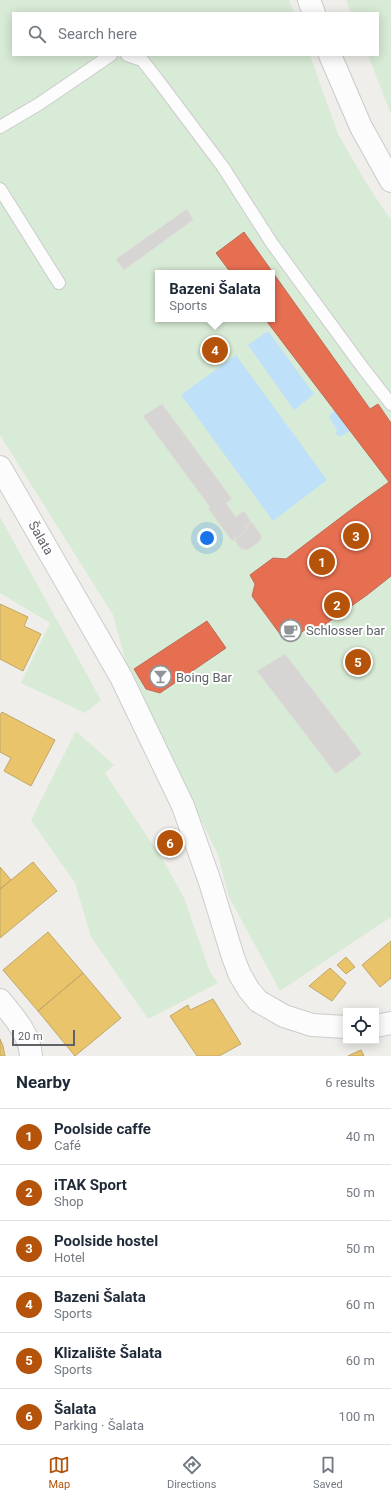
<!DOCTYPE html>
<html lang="en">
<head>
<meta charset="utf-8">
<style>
  body { margin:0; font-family:Roboto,sans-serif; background:#f2f2f3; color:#1f2937 }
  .controls { position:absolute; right:12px; bottom:12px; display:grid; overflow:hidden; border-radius:0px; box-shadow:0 2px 10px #0003 }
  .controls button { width:36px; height:36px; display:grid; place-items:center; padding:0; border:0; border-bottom:1px solid #e0e1e3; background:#fff; color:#1f2937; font:20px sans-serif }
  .scale { position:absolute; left:12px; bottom:10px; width:63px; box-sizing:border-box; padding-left:4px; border:2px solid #5f6368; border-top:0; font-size:11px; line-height:14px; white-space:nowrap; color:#5f6368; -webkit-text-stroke:3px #fff; paint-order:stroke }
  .you { position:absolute; left:207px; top:538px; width:14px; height:14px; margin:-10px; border:3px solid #fff; border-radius:50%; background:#1a73e8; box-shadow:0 0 0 6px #1a73e833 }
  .badge { display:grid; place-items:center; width:26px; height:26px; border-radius:50%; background:#b45309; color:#fff; font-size:13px; font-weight:700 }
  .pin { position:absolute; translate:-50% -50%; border:2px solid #fff; box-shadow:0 1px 4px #0006 }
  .popup { position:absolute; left:155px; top:270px; width:120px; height:52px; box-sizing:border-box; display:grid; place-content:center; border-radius:0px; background:#fff; filter:drop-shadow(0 1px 3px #0005); font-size:13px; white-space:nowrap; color:#747a83 }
  .popup b { font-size:15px; color:#1f2937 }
  .popup::after { content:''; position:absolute; left:50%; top:100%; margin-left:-8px; border:8px solid transparent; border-top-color:#fff }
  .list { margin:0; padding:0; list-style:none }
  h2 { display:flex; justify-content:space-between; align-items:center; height:52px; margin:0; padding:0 16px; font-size:17px }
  h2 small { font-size:13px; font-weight:400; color:#747a83 }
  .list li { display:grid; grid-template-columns:26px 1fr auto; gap:12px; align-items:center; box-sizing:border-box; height:56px; padding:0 16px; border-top:1px solid #e0e1e3 }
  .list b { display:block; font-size:15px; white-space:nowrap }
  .list p { margin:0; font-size:13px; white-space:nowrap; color:#747a83 }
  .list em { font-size:13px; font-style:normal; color:#747a83 }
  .icon { flex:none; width:22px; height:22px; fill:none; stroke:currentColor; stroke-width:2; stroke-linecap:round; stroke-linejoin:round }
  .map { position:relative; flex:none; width:391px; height:1056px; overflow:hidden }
  .search { position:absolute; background:#fff; box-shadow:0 2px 10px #0003; left:12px; right:12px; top:12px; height:44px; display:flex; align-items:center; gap:10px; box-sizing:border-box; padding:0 14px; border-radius:0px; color:#747a83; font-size:15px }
  .sheet { height:388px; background:#fff }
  nav { display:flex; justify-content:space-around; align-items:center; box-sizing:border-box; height:56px; border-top:1px solid #e0e1e3; background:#fff; font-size:11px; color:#747a83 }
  nav a { display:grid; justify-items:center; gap:2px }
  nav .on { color:#b45309 }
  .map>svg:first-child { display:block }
  .green { fill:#d8ebd6; fill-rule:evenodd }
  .water { fill:#bfe0f9 }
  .homes { fill:#e9c46a; stroke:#c0a769 }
  .shops { fill:#e76f51; stroke:#be6b58 }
  .building { fill:#d6d5d3; stroke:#deddd9 }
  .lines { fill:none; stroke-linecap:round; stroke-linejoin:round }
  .service-casing { stroke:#cbcccc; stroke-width:14 }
  .minor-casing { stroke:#cbcccc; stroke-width:24 }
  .secondary-casing { stroke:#cacacb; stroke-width:24 }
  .service { stroke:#fdfcfc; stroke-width:12 }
  .minor { stroke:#fdfcfc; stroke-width:22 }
  .secondary { stroke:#fdfcfc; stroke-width:22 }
  .labels { text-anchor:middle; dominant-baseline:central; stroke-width:4; stroke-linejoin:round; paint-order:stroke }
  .street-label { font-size:13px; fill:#5f6368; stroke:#fff }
  .poi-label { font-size:13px; fill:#5f6368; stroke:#fff; text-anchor:start }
</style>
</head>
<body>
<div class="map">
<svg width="391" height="1056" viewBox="0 0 391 1056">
  <rect width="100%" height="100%" fill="#efeeea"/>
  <!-- green -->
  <path class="green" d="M0,0H289L294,13H13V55H310L338,134L368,186L391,220V917L280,991L229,897L218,855L127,666L113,615L0,435ZM158,273H272V319H158Z
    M346,0H391V114L368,55H378V13H351Z
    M0,517L101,700L85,713L21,683L50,623L0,593Z
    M76,731L114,765L105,773L163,860L184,898L210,972L218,983L148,1019L91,937L75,883L31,820Z"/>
  <!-- water -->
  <path class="water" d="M268,331L314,394L294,410L248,345Z
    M236,355L327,480L273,521L181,395Z
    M345,404L358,425L342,436H338L336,433L337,430L329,417L333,411Z"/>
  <!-- homes -->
  <path class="homes" d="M0,604L28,617L24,626L41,634L23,671L0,659Z
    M2,712L55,740L31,786L4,771L11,758L0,752V715Z
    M33,862L57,891L0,938V889Z
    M0,867L11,880L0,889Z
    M48,932L83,973L38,1011L3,970Z
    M391,941V978L380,987L362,965Z
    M346,957L355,967L346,974L337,965Z
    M330,968L346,983L332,1001L309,986Z
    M83,973L121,1018L75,1056L38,1011Z
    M213,999L241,1044L219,1056H197L170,1016L188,1005L190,1010Z
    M0,1039L3,1046L5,1056H0Z
    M361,1050L364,1056H348Z"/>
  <!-- shops -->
  <path class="shops" d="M244,232L370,409L378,404L391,423V576L367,595L320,628L311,625L293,639L283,638L252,596L255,584L250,575L273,558L286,559L357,505L389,482L265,319H272V273H231L216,253Z
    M207,621L226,648L160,693L146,689L134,669Z"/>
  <!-- building -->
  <path class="building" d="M187,209L193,220L124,270L116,259Z
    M162,404L232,499L226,503L236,517L244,511L251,522L245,526L248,530L232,541L208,508L210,507L143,416Z
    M252,522L261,535V540L248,550L241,549L234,539L248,530L245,526Z
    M285,654L362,754L336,774L257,671Z"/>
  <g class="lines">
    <defs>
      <path id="service" d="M127,55L142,60L157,79L223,167L271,242L292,271L363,368L391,404
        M0,127L39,104L111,55
        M0,189L59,283"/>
      <path id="minor" d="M0,467L121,677L183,806L210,882L233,957L240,975L249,990L258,1001L284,1016L312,1025L346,1027
        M0,1000C13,1016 30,1034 31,1056
        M376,1026L391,1023"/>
      <path id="secondary" d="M309,0L314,13
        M330,55L361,127L391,181"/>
    </defs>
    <!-- service casing -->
    <use href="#service" class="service-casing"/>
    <!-- minor casing -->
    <use href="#minor" class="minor-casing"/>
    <!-- secondary casing -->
    <use href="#secondary" class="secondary-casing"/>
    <!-- service -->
    <use href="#service" class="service"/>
    <!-- minor -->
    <use href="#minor" class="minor"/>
    <!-- secondary -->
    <use href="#secondary" class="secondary"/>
  </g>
  <!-- icons -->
  <defs>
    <symbol id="cafe-ring" viewBox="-11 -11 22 22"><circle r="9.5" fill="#fff" stroke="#919496" stroke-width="1.5"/><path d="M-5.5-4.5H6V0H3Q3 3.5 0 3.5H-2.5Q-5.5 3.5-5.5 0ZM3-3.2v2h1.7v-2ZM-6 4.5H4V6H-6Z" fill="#919496"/></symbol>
    <symbol id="bar-ring" viewBox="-11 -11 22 22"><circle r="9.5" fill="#fff" stroke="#919496" stroke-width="1.5"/><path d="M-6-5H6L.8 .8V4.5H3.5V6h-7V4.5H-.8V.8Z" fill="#919496"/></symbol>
  </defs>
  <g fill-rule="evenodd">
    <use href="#cafe-ring" x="278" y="618" width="25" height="25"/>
    <use href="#bar-ring" x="148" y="664" width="25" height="25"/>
  </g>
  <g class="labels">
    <!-- street labels -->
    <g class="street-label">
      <text transform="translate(41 538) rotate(60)">Šalata</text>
    </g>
    <!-- poi labels -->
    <g class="poi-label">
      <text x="306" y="630">Schlosser bar</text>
      <text x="176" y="677">Boing Bar</text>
    </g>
  </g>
</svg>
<div class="controls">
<button><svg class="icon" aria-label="locate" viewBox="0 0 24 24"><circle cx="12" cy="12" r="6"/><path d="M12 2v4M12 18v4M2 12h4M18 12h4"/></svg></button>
</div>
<div class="scale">20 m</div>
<div class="you"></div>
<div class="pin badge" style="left:322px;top:562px">1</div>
<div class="pin badge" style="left:337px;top:605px">2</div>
<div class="pin badge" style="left:356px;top:536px">3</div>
<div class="pin badge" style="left:215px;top:350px">4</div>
<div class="popup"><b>Bazeni Šalata</b>Sports</div>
<div class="pin badge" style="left:358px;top:662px">5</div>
<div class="pin badge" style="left:170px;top:843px">6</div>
<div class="search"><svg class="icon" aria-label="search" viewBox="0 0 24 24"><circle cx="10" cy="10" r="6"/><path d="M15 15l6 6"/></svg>Search here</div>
</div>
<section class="sheet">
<h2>Nearby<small>6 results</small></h2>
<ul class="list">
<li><span class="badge">1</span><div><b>Poolside caffe</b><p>Café</p></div><em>40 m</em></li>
<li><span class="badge">2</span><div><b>iTAK Sport</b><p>Shop</p></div><em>50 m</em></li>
<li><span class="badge">3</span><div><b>Poolside hostel</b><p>Hotel</p></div><em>50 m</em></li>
<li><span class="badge">4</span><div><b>Bazeni Šalata</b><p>Sports</p></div><em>60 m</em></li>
<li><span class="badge">5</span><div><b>Klizalište Šalata</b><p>Sports</p></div><em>60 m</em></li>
<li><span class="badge">6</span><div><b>Šalata</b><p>Parking · Šalata</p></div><em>100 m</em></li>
</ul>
</section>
<nav>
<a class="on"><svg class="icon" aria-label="map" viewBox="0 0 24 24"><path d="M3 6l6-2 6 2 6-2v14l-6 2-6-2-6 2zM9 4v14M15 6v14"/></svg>Map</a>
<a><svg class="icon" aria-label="directions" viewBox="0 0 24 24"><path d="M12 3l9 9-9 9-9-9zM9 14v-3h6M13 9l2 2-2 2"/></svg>Directions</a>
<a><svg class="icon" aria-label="saved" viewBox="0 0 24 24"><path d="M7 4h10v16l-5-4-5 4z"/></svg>Saved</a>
</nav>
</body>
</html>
